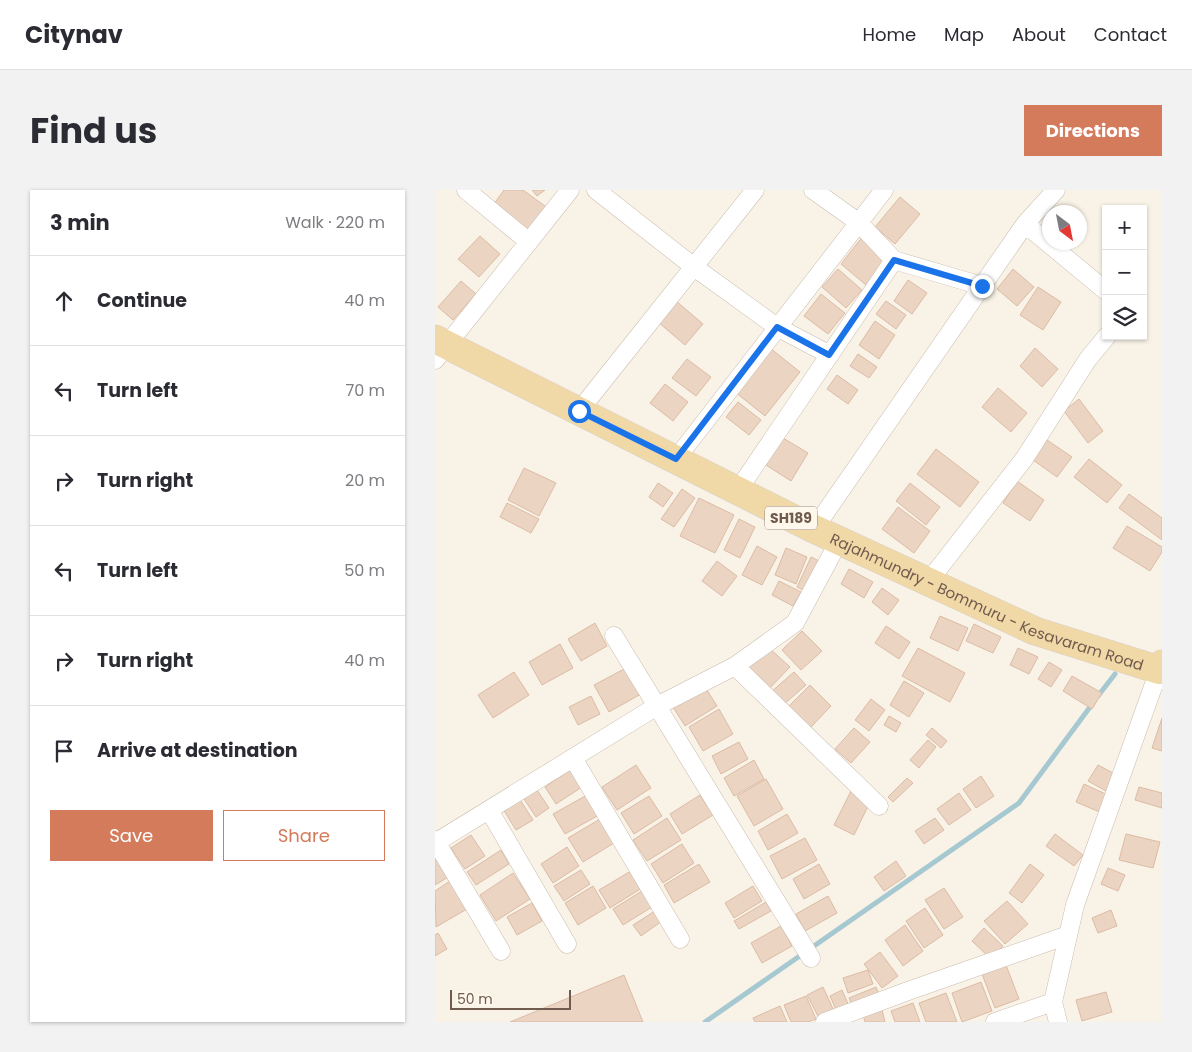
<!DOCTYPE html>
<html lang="en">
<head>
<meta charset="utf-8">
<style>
  body { margin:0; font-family:Poppins,sans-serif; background:#f2f2f3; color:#2b2b33 }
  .controls { position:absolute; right:15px; top:15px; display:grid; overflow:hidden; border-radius:0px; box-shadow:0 1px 4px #0004 }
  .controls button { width:45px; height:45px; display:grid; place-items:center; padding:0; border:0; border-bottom:1px solid #e1e1e2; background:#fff; color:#2b2b33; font:25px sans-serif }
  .compass { position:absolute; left:607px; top:15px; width:45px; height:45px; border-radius:50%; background:#fff; box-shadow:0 1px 4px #0004; rotate:148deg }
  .scale { position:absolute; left:15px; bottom:12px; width:121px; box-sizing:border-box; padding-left:5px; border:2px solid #705b4e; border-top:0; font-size:14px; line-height:18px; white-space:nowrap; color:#705b4e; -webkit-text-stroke:4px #fdf7ec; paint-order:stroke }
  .stop { position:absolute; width:15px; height:15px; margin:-11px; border:4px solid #1a73e8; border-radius:50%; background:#fff }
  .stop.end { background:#1a73e8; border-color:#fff; box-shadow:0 1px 5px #0008 }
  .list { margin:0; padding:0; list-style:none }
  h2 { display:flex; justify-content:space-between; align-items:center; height:65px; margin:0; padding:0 20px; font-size:21px }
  h2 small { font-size:16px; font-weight:400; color:#7c7c81 }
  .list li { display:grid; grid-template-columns:32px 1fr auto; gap:15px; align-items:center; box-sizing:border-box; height:90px; padding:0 20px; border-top:1px solid #e1e1e2 }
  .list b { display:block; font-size:19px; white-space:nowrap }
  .list em { font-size:16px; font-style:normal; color:#7c7c81 }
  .actions { display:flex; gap:10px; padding:15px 20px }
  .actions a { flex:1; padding:11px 0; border:1px solid #d47b5b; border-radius:0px; text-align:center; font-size:18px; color:#d47b5b }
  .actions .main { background:#d47b5b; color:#fff }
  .icon { flex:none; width:28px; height:28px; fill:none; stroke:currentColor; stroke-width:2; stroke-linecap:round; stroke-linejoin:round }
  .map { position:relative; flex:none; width:727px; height:832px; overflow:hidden; border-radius:0px }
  header { display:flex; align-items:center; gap:30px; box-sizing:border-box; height:70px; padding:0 25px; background:#fff; border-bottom:1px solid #e1e1e2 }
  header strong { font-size:24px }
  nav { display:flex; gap:28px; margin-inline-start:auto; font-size:18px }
  .intro { display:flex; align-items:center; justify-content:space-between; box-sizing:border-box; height:120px; padding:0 30px }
  h1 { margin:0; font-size:35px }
  .button { padding:12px 22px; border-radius:0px; background:#d47b5b; color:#fff; font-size:18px; font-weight:700 }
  main { display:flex; gap:30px; padding:0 30px }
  aside { flex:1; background:#fff; border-radius:0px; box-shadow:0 1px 4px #0004 }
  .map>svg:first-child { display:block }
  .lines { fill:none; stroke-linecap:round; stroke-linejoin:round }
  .stream { stroke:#a5c8d1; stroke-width:5 }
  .building { fill:#ebd4c2; stroke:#dcbba4 }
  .street-casing { stroke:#cabbae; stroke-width:19 }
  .primary-casing { stroke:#d7d1cd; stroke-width:29 }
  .street { stroke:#fff; stroke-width:18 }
  .primary { stroke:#f0d8a7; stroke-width:28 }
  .route { stroke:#1a73e8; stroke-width:6 }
  .labels { text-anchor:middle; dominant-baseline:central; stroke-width:4; stroke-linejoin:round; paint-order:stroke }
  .shield { fill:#fdf7ec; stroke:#9a8a7d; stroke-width:1 }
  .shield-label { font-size:14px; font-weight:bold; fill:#705b4e }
  .street-label { font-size:15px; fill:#705b4e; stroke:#fdf7ec }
</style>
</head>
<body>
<header>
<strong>Citynav</strong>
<nav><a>Home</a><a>Map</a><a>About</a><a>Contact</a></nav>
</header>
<div class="intro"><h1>Find us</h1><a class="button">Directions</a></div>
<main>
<aside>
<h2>3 min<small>Walk · 220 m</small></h2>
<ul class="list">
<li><svg class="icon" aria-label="ahead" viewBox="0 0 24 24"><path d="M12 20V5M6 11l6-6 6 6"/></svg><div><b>Continue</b></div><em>40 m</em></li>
<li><svg class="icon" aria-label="left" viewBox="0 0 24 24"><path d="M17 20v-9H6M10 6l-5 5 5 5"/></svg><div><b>Turn left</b></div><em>70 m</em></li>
<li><svg class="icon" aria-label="right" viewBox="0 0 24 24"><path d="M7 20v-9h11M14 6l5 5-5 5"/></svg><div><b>Turn right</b></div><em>20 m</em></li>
<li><svg class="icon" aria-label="left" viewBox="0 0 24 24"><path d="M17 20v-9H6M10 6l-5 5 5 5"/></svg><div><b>Turn left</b></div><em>50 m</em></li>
<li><svg class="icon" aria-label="right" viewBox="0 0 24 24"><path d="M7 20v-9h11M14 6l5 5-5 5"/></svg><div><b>Turn right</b></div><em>40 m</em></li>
<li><svg class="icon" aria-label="arrive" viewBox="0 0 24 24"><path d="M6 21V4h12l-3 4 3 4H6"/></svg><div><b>Arrive at destination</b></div></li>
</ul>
<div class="actions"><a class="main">Save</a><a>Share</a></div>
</aside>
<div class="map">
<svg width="727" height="832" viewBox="0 0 727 832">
  <rect width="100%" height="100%" fill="#f9f3e7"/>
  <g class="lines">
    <!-- stream -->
    <path class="stream" d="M663,506L680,484
      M270,832L584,613L658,513"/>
  </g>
  <!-- building -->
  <path class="building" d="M69,0H88L114,19L94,46L56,18Z
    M97,0H110L102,6Z
    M465,7L485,24L460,54L440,37Z
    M45,46L65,64L44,87L23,69Z
    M428,46L454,67L431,95L406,74Z
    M403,79L427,100L411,118L387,97Z
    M578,79L599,97L582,116L562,99Z
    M473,90L492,103L477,124L459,111Z
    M26,91L41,104L18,130L3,117Z
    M603,97L626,112L608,140L585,125Z
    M386,104L410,123L393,144L369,126Z
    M241,111L268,134L250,155L223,132Z
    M451,111L471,125L461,139L441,124Z
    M440,131L460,145L444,169L424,155Z
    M335,158L365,182L330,226L300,202Z
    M600,158L623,179L607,197L585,176Z
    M423,164L442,177L434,188L415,176Z
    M252,169L276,187L261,206L237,188Z
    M402,185L423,200L413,214L392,199Z
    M230,194L253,212L238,231L215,213Z
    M563,198L592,223L576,242L547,217Z
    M644,209L668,241L653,253L629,221Z
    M303,212L326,230L314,245L291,227Z
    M348,248L373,263L356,291L331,275Z
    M612,250L637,267L622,287L598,270Z
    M501,259L544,292L525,317L482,284Z
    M654,269L687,295L672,313L639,287Z
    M89,278L121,293L104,326L73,310Z
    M582,291L609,310L595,331L568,313Z
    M223,293L238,303L228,317L214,307Z
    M475,293L505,317L491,335L461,311Z
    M247,299L260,308L239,337L226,329Z
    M694,304L727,328V350L684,318Z
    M264,308L299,325L280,363L245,346Z
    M72,313L104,329L96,343L65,327Z
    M463,317L495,341L479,363L447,339Z
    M304,329L320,337L305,368L289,360Z
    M692,336L727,357V362L715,381L678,358Z
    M322,356L342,367L327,395L307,385Z
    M351,358L372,367L361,394L340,385Z
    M376,367L386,372L372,402L362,397Z
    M282,371L302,386L287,406L267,391Z
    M414,379L438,392L429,408L406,394Z
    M344,391L366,402L358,416L337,405Z
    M447,398L464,410L453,425L437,412Z
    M505,426L533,438L523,461L495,448Z
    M160,433L172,456L146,471L133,449Z
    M539,434L566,447L558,463L531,451Z
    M451,436L475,452L464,469L440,453Z
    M367,441L387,461L366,480L347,460Z
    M125,454L138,478L107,495L94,472Z
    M333,457L355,477L332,501L310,481Z
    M483,458L530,483L515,512L467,486Z
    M583,458L603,467L594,484L575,475Z
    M614,472L627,480L616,497L603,489Z
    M191,478L206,504L174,522L159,495Z
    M79,482L94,505L58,528L43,505Z
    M359,482L371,495L348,515L336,502Z
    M637,486L667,503L657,519L628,501Z
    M469,491L489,503L474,527L455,515Z
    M375,495L396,516L375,538L353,517Z
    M270,497L282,516L250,536L238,517Z
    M156,506L165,524L143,535L134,517Z
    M436,509L450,520L434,541L420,530Z
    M284,519L298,544L268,561L254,537Z
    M454,526L466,533L461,542L449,535Z
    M727,528V561L717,558Z
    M419,538L435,552L416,573L400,559Z
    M497,538L512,551L506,558L491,545Z
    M493,550L501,557L484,578L475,570Z
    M304,552L313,569L286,584L277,566Z
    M319,570L329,589L299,606L289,588Z
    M201,575L216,598L182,620L167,597Z
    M663,575L680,584L671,601L653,591Z
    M139,577L150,595L121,614L110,597Z
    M546,586L559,606L541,618L528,599Z
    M472,588L478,593L458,612L453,607Z
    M331,589L348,619L319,636L302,606Z
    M649,594L675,606L667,623L641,612Z
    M100,597L114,618L101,627L87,606Z
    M704,597L727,603V618L700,610Z
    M416,601L436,610L419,645L399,635Z
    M524,603L536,620L514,635L502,619Z
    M152,605L164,625L130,644L118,624Z
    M265,605L278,625L247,644L235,624Z
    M214,606L227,626L199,644L186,623Z
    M84,608L98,630L81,640L68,619Z
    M352,624L363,643L333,660L323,641Z
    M232,628L246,650L212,671L198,650Z
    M500,628L509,640L489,654L480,641Z
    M165,629L179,653L148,672L133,648Z
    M620,644L648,665L639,676L611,656Z
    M691,644L725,652L718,678L684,670Z
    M36,645L50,666L30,679L16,658Z
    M370,648L382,670L347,689L335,666Z
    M247,654L259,673L228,693L216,674Z
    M132,657L144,676L118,693L106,674Z
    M66,660L74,674L41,695L32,682Z
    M0,664L15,686L0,695Z
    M461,671L471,686L449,701L439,687Z
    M264,674L275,692L239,713L229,695Z
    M384,674L395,694L369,709L358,689Z
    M595,674L609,685L587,713L574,703Z
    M673,678L690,685L683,701L666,694Z
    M146,680L155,694L129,711L119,696Z
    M196,681L207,698L175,718L164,700Z
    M78,683L95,709L61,731L45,705Z
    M15,691L32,719L1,737L0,701Z
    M158,696L171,718L143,735L130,713Z
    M318,696L327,711L299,728L290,713Z
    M509,698L528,727L509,739L490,710Z
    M207,701L217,717L188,735L178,719Z
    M393,706L402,723L370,741L361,724Z
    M572,711L593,734L570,754L549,731Z
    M331,712L336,721L304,739L299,731Z
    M97,713L107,731L82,745L72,727Z
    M490,718L508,745L489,758L471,731Z
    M676,720L682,736L663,743L657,728Z
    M220,721L227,731L206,746L198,735Z
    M470,735L488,761L468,776L450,750Z
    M346,736L357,756L327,773L316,753Z
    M549,738L568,756L556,769L537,751Z
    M3,743L12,759L0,766V745Z
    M445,762L463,786L447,798L429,774Z
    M571,775L584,809L560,818L547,784Z
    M433,780L438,794L413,803L408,788Z
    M189,785L208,832H75Z
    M546,792L557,821L527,832L517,803Z
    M388,797L399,821L384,828L372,805Z
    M441,797L445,806L418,817L414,808Z
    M407,800L414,816L402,822L395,806Z
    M671,802L677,822L647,831L641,810Z
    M511,803L522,832H491L484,813Z
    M371,806L381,829L373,832H356L349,815Z
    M478,813L485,832H460L456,821Z
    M345,816L352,832H320L318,828Z
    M447,820L450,832H430L428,825Z"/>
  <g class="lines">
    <defs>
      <path id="street" d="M31,0L94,52
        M161,0L259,77L342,137L395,165
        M378,0L423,32L459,70L547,96
        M590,34L671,101
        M0,170L135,0
        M144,221L320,0
        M241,269L449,0
        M303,300L459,70
        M379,339L590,34L621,0
        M493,392L589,269L653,169L672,146
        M179,446L376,768
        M300,476L444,616
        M138,568L245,749
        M54,620L132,754
        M0,650L66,761
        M0,653L222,516L300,476L360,433L404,351
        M390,832L473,801L633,745
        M560,832L618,812
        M623,832L618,812L640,715L724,480"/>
      <g id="primary">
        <path id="s1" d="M0,149L379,339L600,441L724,480L727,474"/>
      </g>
    </defs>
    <!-- street casing -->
    <use href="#street" class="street-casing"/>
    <!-- primary casing -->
    <use href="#primary" class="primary-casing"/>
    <!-- street -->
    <use href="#street" class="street"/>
    <!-- primary -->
    <use href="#primary" class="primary"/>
  </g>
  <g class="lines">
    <!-- route -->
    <path class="route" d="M144,221L241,269L342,137L394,165L459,70L547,96"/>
  </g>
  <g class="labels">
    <!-- shield labels -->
    <rect class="shield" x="330" y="316.5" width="52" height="23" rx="4"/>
    <g class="shield-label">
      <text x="356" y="328">SH189</text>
    </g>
    <!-- street labels -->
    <g class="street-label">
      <text stroke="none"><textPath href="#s1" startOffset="612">Rajahmundry - Bommuru - Kesavaram Road</textPath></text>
    </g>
  </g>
</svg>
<div class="controls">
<button>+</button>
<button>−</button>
<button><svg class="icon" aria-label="layers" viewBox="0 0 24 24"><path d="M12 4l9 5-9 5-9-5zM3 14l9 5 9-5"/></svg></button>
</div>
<svg class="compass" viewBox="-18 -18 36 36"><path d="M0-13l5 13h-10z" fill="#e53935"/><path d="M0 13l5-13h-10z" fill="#7c7c81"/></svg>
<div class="scale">50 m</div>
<div class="stop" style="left:144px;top:221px"></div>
<div class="stop end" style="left:547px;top:96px"></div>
</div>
</main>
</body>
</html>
